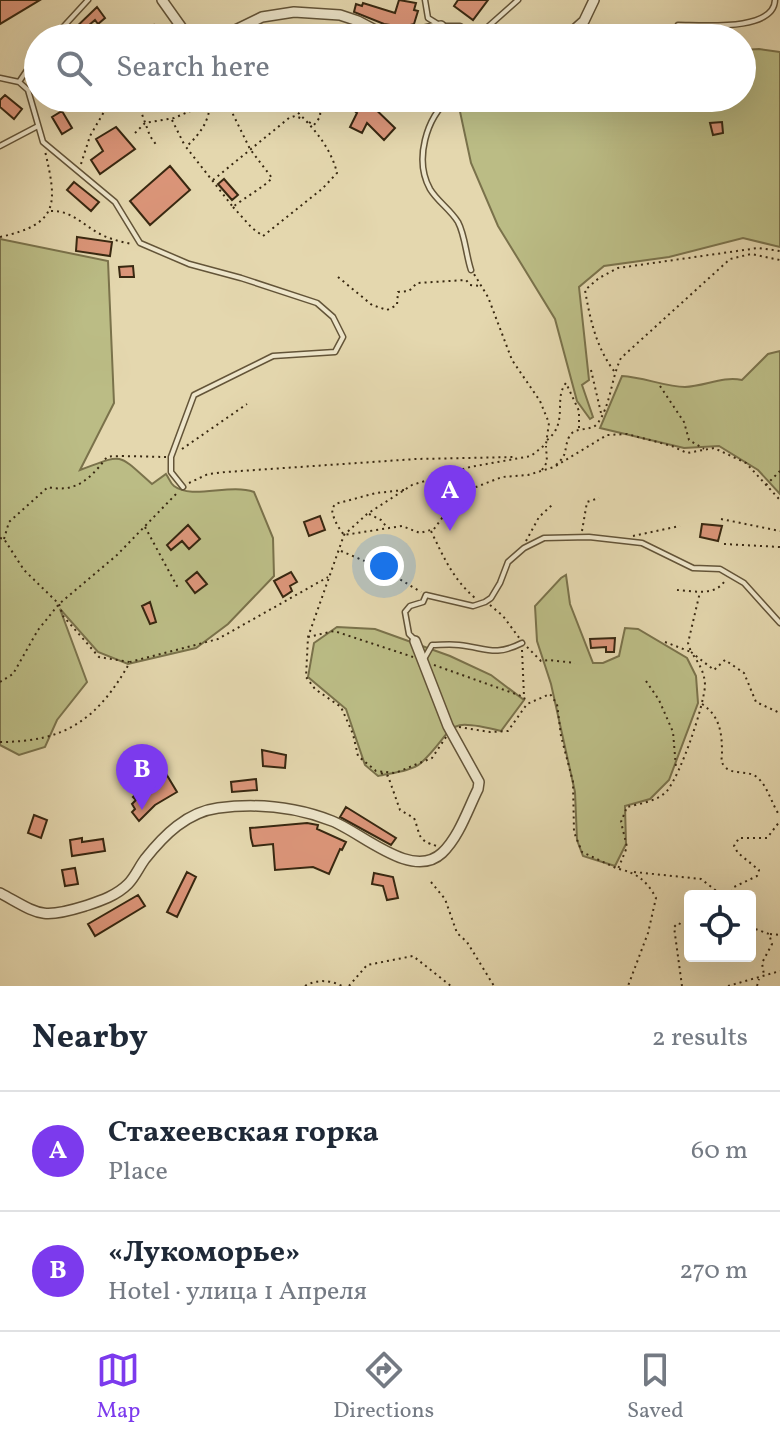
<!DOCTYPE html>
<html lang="en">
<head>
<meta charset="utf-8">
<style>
  body { margin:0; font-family:Vollkorn,serif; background:#f2f2f3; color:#1f2937 }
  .controls { position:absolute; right:24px; bottom:24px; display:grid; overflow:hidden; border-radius:8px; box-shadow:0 8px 32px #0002 }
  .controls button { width:72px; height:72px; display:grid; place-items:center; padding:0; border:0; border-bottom:2px solid #e0e1e3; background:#fff; color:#1f2937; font:40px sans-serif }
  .you { position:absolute; left:384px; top:566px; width:28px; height:28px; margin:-20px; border:6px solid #fff; border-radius:50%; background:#1a73e8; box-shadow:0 0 0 12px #1a73e833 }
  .badge { display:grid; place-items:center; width:52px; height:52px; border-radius:50%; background:#7c3aed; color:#fff; font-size:26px; font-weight:700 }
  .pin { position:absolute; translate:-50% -66px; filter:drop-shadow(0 2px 4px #0008) }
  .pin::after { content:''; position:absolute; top:42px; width:28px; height:24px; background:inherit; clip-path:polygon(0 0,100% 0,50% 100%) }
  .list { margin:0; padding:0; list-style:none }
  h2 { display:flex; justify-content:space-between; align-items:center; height:104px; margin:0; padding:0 32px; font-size:34px }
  h2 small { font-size:26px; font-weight:400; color:#747a83 }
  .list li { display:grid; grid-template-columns:52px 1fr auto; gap:24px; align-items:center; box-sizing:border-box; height:120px; padding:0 32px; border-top:2px solid #e0e1e3 }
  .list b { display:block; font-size:30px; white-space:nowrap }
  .list p { margin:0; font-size:26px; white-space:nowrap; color:#747a83 }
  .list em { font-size:26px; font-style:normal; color:#747a83 }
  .icon { flex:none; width:44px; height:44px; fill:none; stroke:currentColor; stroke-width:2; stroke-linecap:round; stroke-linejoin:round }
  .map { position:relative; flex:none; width:780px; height:986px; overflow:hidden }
  .search { position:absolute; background:#fff; box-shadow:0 8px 32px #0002; left:24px; right:24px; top:24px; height:88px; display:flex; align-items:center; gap:20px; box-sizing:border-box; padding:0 28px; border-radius:44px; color:#747a83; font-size:30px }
  .sheet { height:344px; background:#fff }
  nav { display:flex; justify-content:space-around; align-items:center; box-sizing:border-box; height:112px; border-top:2px solid #e0e1e3; background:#fff; font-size:22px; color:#747a83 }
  nav a { display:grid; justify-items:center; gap:4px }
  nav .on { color:#7c3aed }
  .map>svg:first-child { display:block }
  .green { fill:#bbbc85; stroke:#7a724b; stroke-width:2 }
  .building { fill:#db9579; stroke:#382811; stroke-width:2 }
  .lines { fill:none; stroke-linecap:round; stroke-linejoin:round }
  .lane-casing { stroke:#635438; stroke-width:7 }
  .street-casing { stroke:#635438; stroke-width:12 }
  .path { stroke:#382811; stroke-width:2; stroke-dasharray:2 4; stroke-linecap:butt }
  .lane { stroke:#ede5ca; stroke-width:4 }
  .street { stroke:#ede5ca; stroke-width:9 }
</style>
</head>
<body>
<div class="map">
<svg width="780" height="986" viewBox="0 0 780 986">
  <rect width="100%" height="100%" fill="#e4d7ae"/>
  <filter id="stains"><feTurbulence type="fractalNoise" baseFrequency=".0025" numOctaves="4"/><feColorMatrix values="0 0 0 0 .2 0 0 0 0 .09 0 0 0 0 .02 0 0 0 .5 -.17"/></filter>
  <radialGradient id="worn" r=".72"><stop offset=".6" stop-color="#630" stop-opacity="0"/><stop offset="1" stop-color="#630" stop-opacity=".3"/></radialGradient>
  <!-- green -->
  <path class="green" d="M759,49L780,52V247L743,238L669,257L604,266L579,287L589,380L582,385L593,417L590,419L577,401L555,319L498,226L471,163L459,107L464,98H742V50Z
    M0,239L108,261L114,403L80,470C124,454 116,452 152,484L166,474C169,478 170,483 174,486C192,500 230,483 254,492L273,538L274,576L228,624L196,648L128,664L98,652L60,609L87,682L57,720L45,747L19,755L0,745Z
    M780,351V494L758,470L719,446L684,448L600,428L622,376C643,377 666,387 685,387C705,386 723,376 742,380L768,354Z
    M566,575L570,604L593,663H603L619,656L625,628L638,629L687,658L696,676L698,703L669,780L650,799L625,806L626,844L615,866L583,856L577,840L575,792L551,684L537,641L535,606L561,578Z
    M337,627L375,629L450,656L491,675L524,700L501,731C441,716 458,728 421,763C412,771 391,773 378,776L365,765L346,709L308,677L314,643Z"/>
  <!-- building -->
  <path class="building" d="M0,0H40L0,24Z
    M399,0L416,3L414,10L418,11L414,24L403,27L384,24L354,12L356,4L362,6L363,3L395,13Z
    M458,0H488L473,20L454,6Z
    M97,7L105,18L98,24L95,20L74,38L70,33Z
    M154,25L163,38H137Z
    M724,30V38H669L668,31Z
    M5,95L22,109L14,119L0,107V100Z
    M358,98H364L395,128L384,140L367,123L362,133L350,127L357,113L350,107Z
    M62,111L72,128L62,134L52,117Z
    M722,122L723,133L713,135L710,123Z
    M116,127L135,149L100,174L91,160L103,151L96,139Z
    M170,166L190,190L150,225L130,201Z
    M224,179L238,195L232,200L218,184Z
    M74,182L99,202L91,211L67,190Z
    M77,237L112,242L110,256L76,251Z
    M133,266L134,277H120L119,267Z
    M320,516L325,530L309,536L304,522Z
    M702,524L722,526L718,541L700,537Z
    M188,525L200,539L189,549L182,541L171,550L167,545Z
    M197,572L207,584L195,593L186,581Z
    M291,572L297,582L290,586L292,591L283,597L274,581Z
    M150,602L156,622L150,624L142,606Z
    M615,638L614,652H606V647L591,648L590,639Z
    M262,750L286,755L285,768L263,766Z
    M159,762L177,792L155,805L139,821L132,812L135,809L132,804L136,800L133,797L142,788L138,782L148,775L145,770Z
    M256,779L257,790L232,792L231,782Z
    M346,807L396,838L391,845L340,817Z
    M34,815L47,820L41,838L28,833Z
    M307,823L318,825L317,829L346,842L342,850L340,849L329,874L313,867L275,870L273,844L253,846L251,838L250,828Z
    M82,838V842L103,839L105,851L72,856L70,840Z
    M75,868L78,884L65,886L62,870Z
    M187,872L196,877L177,917L167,912Z
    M374,873L393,877L398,898L387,900L383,886L372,884Z
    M138,895L145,906L95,936L88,924Z"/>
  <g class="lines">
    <defs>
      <path id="lane" d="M425,0L428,18L441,26H460L468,31L482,32L518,0
        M678,25C701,25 774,32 775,0
        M53,38L88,0
        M0,78L19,82L28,90L43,142L115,202L140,243L189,264L241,278L317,303L333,317L343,337L335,352L273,356L194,395L171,457V472L183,487
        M19,82L38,54
        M450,98C426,118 414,160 430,189C437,201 450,209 458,222C465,235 466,255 471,270
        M0,146L38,126
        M414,639L409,634L405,612L410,606L423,602L426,595L473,606L485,602L491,598L500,583L508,562L524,548L544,538L589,537L642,543L693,568L720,569L744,583L780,623
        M424,659L432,645C440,645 450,644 459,645C487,648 494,657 522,643"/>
      <path id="street" d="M162,0L189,38
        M219,38L262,17L294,12L340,15L358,21L377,31L403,35L441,26
        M565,38L584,21L594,0
        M716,98L722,99
        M0,893C39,914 40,920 85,906C100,901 116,896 128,884C135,877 139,867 145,859C164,835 187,812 218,808C256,803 296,807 332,821C361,832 412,881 442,853C459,837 468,809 478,789L479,782L448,726L415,641"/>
    </defs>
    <!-- lane casing -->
    <use href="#lane" class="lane-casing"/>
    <!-- street casing -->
    <use href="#street" class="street-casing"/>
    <!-- path -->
    <path class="path" d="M354,38L365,35
      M136,98L150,136L157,146
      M210,101C210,121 200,134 186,147L233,207C244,198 264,187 272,178L250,149L225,98
      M172,120L185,146
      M309,122L314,125L320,117L321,98
      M135,133L145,123L174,118L221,98
      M81,164L90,136L112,98
      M213,180L289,118L295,116L303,119
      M233,207L252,228L263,236L322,189L337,173C330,143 305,118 282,98
      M51,211C71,210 83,225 100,234C110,239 121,242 132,244
      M0,237C60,224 57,203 45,151
      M338,277L372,305L387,310L397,305L398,292L409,291L417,283L466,280L470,285L481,286
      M591,370L601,413
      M614,371C596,347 590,319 585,290L599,278L618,268L758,248L780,251
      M660,386L684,422L689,440L704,449
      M547,440C569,423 553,399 566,383L579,411V430
      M182,449L247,404
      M556,465C569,453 563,451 569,437C574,426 590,432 597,424C611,406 611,378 621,358L730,259L751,254L780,260
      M542,470L547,462L546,446
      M189,483L208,474L226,472L416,459L516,457
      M766,485L780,471
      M404,490L376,493L335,504L332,509C333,519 338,527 344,535L402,526L420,533L434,529L456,499L476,487L502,477L528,475L554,467L607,435L627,434L672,446L687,453L714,448L746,463L780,500
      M369,514L381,520L386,526
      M721,519L780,531
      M145,527L178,588
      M431,531C444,558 453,579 475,598
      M582,531L587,502L599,498
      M633,536L680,526
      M0,538L4,539L24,570L59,604L63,616L99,657L129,662
      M4,539L9,522L48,487C71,492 84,484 99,467C102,464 104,459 108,457C111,455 157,457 166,457
      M526,541L539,517L552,505
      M724,544L780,547
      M341,551L381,568L421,592
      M677,590C695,591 716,597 726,579
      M490,605L503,616L520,639
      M308,637L334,631L413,657
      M665,642L691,652L688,643L700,592
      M527,647L541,661L549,660L575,663
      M522,650L524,696
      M434,665L524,697L526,703
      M646,681L659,700L673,732L676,768
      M0,682L13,674L38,630L59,604L117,555L178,492
      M702,704C720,716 722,733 722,753C722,760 720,760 724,766C732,776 748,769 758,778C768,787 772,805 780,816
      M459,727L490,732L508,731L527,704L550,694L557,704L561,736L573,782L574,832L582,852L618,869L627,847L621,822L627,807C639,804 658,801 667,791C681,773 703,709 705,686C705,673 699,663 691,652L714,670L725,660L744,673L756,702L780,713
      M446,737L432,758L395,773L376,771L358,756L353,734L341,707L315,689L306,677L308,637L344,535L367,514L412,485L470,467L531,456L546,444L549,423L540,401L512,360L488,297L474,274
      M0,742C66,742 98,719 130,662L218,639L328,577
      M381,773L388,776L400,810L414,818C421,835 416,840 437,846
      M619,869C637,873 647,881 656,898L648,933L628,986
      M634,872L701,879L723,896
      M431,882L445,899L457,933L467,942L494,986
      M733,896L730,894L734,887L757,876L759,870L738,853L734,846L739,838H767L780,821
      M750,899L753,901L750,905
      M750,927L769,934L772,944L762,963L764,975
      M770,934L780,935
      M305,986C317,979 330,980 342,986
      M349,986L367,965L413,956L451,986
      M682,986L674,927L678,923L690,928
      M728,986L780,971
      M757,986L759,979"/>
    <!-- lane -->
    <use href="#lane" class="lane"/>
    <!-- street -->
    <use href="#street" class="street"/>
  </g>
  <rect width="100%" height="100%" filter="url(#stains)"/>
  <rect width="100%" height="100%" fill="url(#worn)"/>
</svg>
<div class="controls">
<button><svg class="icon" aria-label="locate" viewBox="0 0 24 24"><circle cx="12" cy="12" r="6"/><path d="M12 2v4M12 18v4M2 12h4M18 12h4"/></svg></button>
</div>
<div class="you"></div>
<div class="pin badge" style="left:450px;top:531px">A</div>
<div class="pin badge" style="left:142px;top:810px">B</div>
<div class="search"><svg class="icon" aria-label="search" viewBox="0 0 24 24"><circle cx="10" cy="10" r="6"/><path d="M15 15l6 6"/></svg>Search here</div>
</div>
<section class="sheet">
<h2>Nearby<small>2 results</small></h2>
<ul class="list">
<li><span class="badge">A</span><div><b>Стахеевская горка</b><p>Place</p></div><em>60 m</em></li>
<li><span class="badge">B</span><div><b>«Лукоморье»</b><p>Hotel · улица 1 Апреля</p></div><em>270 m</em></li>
</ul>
</section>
<nav>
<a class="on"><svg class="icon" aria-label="map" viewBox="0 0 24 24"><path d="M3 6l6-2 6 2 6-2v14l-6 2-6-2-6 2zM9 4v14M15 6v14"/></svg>Map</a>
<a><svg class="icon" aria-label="directions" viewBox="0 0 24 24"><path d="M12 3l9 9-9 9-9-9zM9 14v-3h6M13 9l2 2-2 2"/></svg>Directions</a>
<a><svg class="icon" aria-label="saved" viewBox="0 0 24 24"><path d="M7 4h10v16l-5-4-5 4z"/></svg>Saved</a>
</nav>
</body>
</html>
